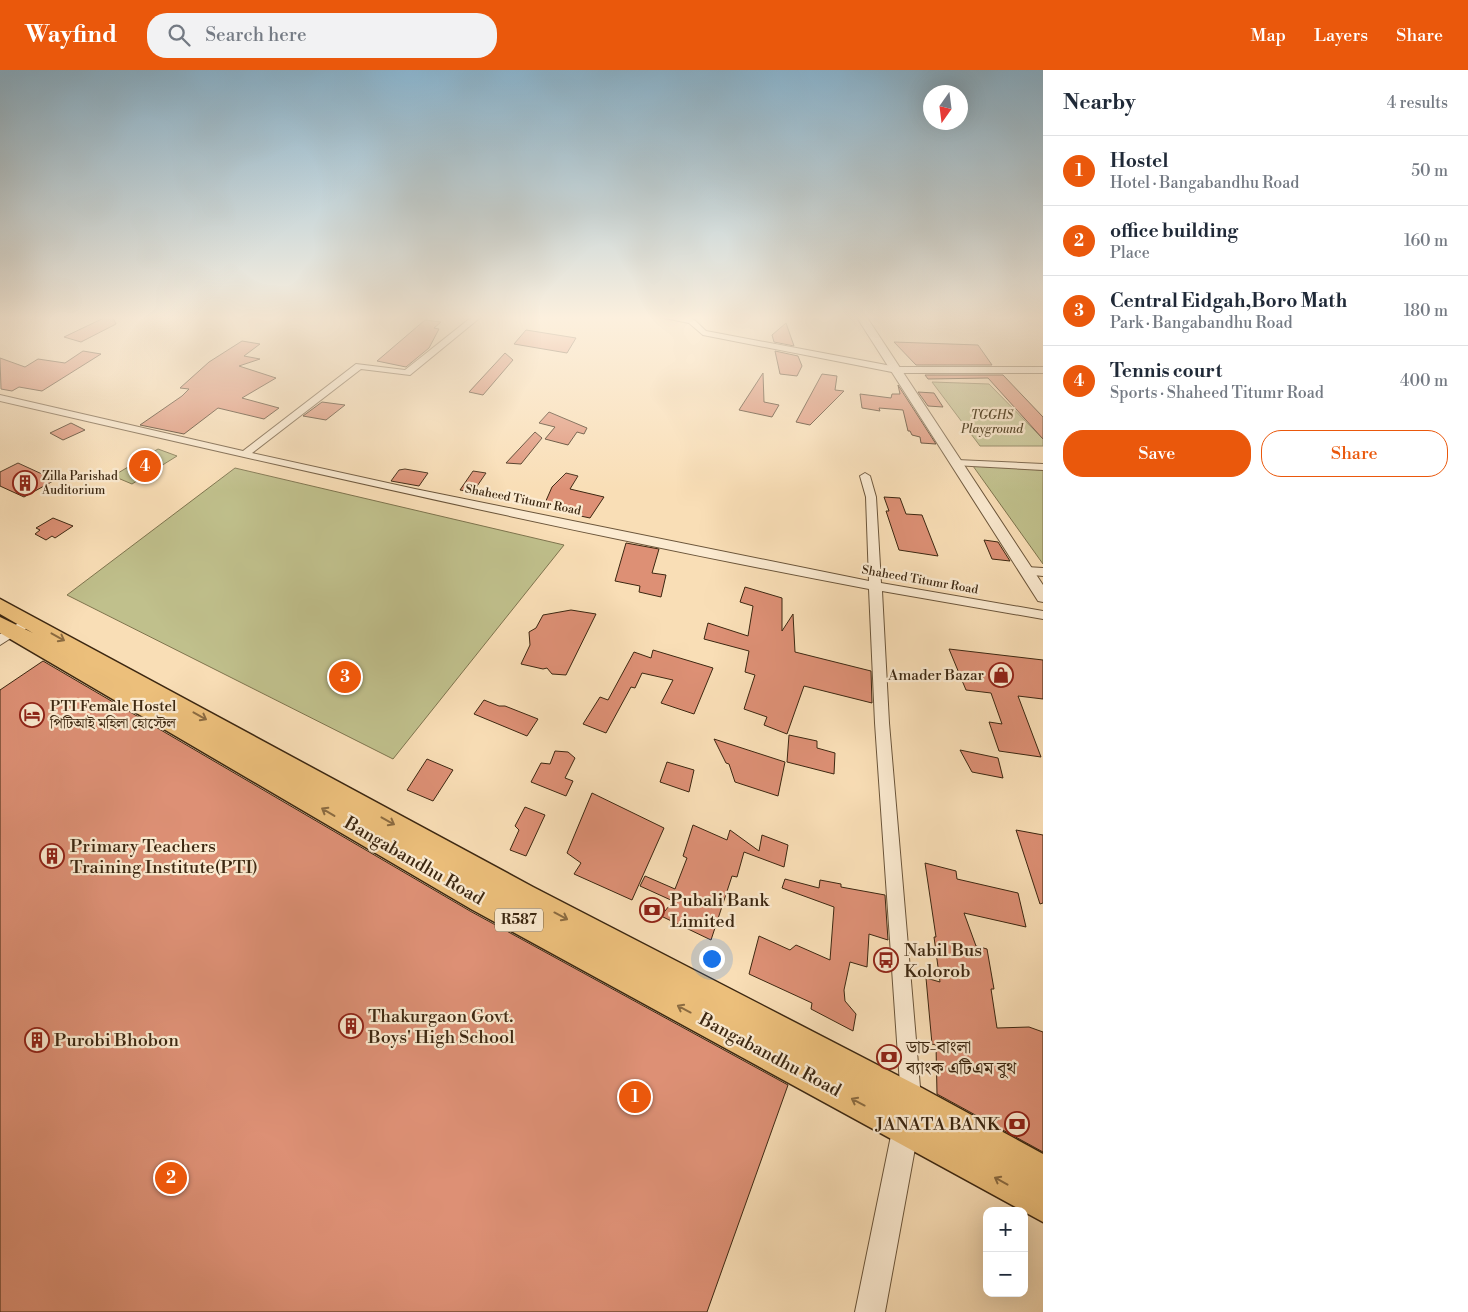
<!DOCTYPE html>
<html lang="en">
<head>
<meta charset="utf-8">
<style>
  body { margin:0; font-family:"Libre Bodoni","Noto Serif Bengali",serif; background:#f2f2f3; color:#1f2937 }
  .controls { position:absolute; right:15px; bottom:15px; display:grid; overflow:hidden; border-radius:10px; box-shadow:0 5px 20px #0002 }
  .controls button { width:45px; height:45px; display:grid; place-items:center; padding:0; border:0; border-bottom:1px solid #e0e1e3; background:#fff; color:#1f2937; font:25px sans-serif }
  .compass { position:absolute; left:923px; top:15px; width:45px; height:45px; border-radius:50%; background:#fff; box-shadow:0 5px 20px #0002; rotate:194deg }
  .you { position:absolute; left:711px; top:888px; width:18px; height:18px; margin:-12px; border:4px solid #fff; border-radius:50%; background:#1a73e8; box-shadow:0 0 0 8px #1a73e833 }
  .badge { display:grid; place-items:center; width:32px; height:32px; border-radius:50%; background:#ea580c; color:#fff; font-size:16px; font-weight:700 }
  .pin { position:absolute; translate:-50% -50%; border:2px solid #fff; box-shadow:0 1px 5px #0006 }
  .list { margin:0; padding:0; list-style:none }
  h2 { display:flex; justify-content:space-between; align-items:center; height:65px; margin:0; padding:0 20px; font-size:21px }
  h2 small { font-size:16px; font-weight:400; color:#747a83 }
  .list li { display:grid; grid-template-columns:32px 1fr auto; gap:15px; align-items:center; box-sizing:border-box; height:70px; padding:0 20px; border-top:1px solid #e0e1e3 }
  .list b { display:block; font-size:19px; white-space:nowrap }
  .list p { margin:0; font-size:16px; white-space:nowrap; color:#747a83 }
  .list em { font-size:16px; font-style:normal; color:#747a83 }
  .actions { display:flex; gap:10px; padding:15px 20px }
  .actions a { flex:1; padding:11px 0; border:1px solid #ea580c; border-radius:20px; text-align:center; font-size:18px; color:#ea580c }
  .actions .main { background:#ea580c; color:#fff }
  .icon { flex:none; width:28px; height:28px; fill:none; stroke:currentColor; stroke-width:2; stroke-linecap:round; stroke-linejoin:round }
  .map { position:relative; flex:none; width:1043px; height:1242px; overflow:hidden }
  header { display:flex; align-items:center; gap:30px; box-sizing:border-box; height:70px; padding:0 25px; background:#ea580c; color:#fff }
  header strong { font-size:24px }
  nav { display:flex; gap:28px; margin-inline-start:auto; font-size:18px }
  .search { width:350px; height:45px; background:#f2f2f3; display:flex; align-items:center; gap:12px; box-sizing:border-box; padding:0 18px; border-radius:20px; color:#747a83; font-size:19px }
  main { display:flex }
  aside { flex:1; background:#fff }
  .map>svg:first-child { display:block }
  .green { fill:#c0c08c; stroke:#7e744e }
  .building { fill:#dd9075; stroke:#3c2711 }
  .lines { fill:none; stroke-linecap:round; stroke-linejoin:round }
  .minor-casing { stroke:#6b553a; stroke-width:2 }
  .tertiary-casing { stroke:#6b553a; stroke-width:2 }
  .primary-casing { stroke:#3c2711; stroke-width:3 }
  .minor { fill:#fbead0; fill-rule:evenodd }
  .tertiary { fill:#fbead0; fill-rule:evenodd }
  .primary { fill:#ecbf7b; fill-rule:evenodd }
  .oneway { stroke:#8b6b41 }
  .labels { text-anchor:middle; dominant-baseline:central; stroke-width:4.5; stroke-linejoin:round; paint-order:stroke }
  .far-park-label { font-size:12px; font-style:italic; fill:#5d4d30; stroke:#fbead0 }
  .far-poi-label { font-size:12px; fill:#3c2711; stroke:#fbead0; text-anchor:start }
  .far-street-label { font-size:12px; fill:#3c2711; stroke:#fbead0 }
  .shield { fill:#fbead0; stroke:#75624a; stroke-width:1 }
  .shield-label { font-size:14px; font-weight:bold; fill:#3c2711 }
  .poi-label { font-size:15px; fill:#3c2711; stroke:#fbead0; text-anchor:end }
  .near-poi-label { font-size:18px; fill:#3c2711; stroke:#fbead0; text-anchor:start }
  .near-street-label { font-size:18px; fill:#3c2711; stroke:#fbead0 }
</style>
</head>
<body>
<header>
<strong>Wayfind</strong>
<div class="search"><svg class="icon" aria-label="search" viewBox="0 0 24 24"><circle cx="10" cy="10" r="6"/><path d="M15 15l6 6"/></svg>Search here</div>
<nav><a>Map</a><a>Layers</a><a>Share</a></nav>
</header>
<main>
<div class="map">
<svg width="1043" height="1242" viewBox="0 0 1043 1242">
  <rect width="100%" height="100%" fill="#f9deb6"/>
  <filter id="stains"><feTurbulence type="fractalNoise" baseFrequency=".004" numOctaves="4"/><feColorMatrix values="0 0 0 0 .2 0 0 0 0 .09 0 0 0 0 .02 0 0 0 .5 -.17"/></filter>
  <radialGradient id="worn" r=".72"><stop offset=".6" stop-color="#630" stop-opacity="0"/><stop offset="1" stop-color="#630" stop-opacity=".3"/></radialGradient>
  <!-- green -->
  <path class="green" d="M932,312L989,314L1043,369V376H980Z
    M158,379L177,386L132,414L113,406Z
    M973,396L1043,400V494Z
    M235,398L564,475L393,689L67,525Z"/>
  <!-- building -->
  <path class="building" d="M108,246H112L116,254L81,272L64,267Z
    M425,250L441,252L434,258L439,259L429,278L406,297L377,291Z
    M786,253L794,276L774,272L772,265Z
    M526,260L576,268L567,283L514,274Z
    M242,271L260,274L244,286L260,289L239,296L276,308L242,328L279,338L264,349L218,338L184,364L140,355L182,326L189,319L180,318L209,292Z
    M894,272L978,275L992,295H916Z
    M83,281L101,284L42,321L19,317L12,321L1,319L0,288L25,297L38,289L65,293Z
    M775,281L798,286L802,296L797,306L780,304Z
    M505,283L513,290L483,325L469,322Z
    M763,303L764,332L779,335L772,347L739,340Z
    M822,304L837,306L835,320L844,321L810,355L796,352Z
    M925,305H1003L1043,347V369L988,308L928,309Z
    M898,315L936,374L921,373L920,367L912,365L910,361H908L903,340L879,338L880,341L862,338L860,324L891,328L892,324H900Z
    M918,322L934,323L943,337L928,336Z
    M322,332L345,335L326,350L303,346Z
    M549,342L587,358L584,364L577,362L568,375L545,369L555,357L539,353Z
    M71,353L85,360L63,370L50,363Z
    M535,362L542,368L521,394L506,393Z
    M18,393L55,410L24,427L0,416V402Z
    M405,399L428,403L419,416L391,411L399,400Z
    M473,401L486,403L473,422L460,420Z
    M566,403L578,406L570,419L604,427L590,448L576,445L579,441L545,433L552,417Z
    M884,427L900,428L906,444L922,445L938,486L899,480L886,441H889Z
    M53,448L73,456L55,468L52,466L46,470L35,464L40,460L36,458Z
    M984,470L998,472L1010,491L992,489Z
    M626,473L659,479L652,503L666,505L661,527L639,522L640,516L615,511Z
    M745,517L782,528V561L793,544L795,582L871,601L872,633L804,616L787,664L764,655L767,647L744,639L755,605L745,602L749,581L704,569L708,553L748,566L753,536L740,532Z
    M571,540L596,544L566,605L552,604L547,598L543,599L521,594L530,575L529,562L536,558L543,545Z
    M949,579L1043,590V629L1018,626L1041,687L999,681L989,652L1002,654L991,623L966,620Z
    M653,580L713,598L694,644L661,633L673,610L642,603L635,618L631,617L606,663L583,654L600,627L608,630L634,582L651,588Z
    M43,591L470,841L788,1015L707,1242H0V620Z
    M484,630L499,636H505L538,649L527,666L474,644Z
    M789,665L817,671V678L835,683L834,704L787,692Z
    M714,669L785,692L778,726L735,712L729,694L726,693Z
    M960,680L998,688L1003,708L972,702Z
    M555,681L568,682L575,688L565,708L573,711L566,726L531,712L541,693L550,694Z
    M427,689L453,700L433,731L407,720Z
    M667,692L694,700L689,722L660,712Z
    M592,723L664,758L632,830L574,804L581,793L567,783Z
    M525,737L545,745L526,786L510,780L519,760L515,756Z
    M693,755L727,770L730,760L759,781L762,765L788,775L784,797L744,782L737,807L732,806L711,870L661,846L673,831L640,816L645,806L675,819L687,788L683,786Z
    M1016,760L1043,765V833L1040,834Z
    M925,793L956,801L957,809L1018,823L1026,857L964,843L976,876L987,879L994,919H991L997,958L1029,957L1043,962V1082L937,1024L936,975L932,974L926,908L940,912L934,867H936Z
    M785,809L819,818L820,810L841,814V817L885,825L888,870L869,864L867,897L850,892L844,920L845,931L856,944L853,961L811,939L812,933L749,904L759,866L790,880L796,875L830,890L834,837L782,818Z"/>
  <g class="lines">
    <defs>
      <path id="minor" d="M473,246H482L410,305L361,299L252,383L415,419L869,511L866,427L860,406L865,403L870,406L876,427L881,513L1043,541V549L882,521L889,653L921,1029L918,1036L911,1039L904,1036L901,1029L875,653L869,519C578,464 289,398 0,331V325L243,381L356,294L405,300Z
        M655,246L683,248L682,246H690L706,261L897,297H1043V303H897L703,265L689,253Z
        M957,390L1043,394V400L953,395V391Z
        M1026,497L1043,498V506L1022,504L1020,501L1022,498Z
        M29,547L33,548L35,551L33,554L0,575V564Z"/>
      <path id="tertiary" d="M856,246H866L1043,515V532L1038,531Z
        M907,1038L916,1042L920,1051L885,1242H855L894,1051L898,1042Z"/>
      <path id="primary" d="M0,529L533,817L922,1018L1043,1084V1152L471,839L0,563V547L33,563L0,544Z"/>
    </defs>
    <!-- minor casing -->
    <use href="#minor" class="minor-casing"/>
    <!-- tertiary casing -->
    <use href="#tertiary" class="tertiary-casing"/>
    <!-- primary casing -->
    <use href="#primary" class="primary-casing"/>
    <!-- minor -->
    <use href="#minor" class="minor"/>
    <!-- tertiary -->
    <use href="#tertiary" class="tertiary"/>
    <!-- primary -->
    <use href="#primary" class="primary"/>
  </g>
  <!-- one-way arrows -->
  <defs><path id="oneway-shaft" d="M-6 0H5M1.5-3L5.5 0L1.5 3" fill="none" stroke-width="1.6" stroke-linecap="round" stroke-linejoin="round" transform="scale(1.25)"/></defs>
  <g class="oneway">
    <use href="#oneway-shaft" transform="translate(58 567) rotate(29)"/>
    <use href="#oneway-shaft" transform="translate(200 646) rotate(29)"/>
    <use href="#oneway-shaft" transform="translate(328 742) rotate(-149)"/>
    <use href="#oneway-shaft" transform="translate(388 751) rotate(29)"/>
    <use href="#oneway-shaft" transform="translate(561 846) rotate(28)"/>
    <use href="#oneway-shaft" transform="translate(684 939) rotate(-152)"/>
    <use href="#oneway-shaft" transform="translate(858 1032) rotate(-152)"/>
    <use href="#oneway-shaft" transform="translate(1001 1111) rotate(-151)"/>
  </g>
  <!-- sky -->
  <linearGradient id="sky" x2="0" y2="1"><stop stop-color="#8ab7d3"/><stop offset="0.59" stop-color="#fcf0de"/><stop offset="1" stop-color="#fcf0de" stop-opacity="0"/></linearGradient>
  <rect width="1043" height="420" fill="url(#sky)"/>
  <!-- icons -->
  <defs>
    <symbol id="building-ring" viewBox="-11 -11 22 22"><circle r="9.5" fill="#fbead0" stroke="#8f2418" stroke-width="1.5"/><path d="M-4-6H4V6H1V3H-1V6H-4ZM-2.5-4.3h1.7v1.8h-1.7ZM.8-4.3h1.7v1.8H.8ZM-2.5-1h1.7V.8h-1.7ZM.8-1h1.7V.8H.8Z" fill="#8f2418"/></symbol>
    <symbol id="shop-ring" viewBox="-11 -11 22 22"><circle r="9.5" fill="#fbead0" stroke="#8f2418" stroke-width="1.5"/><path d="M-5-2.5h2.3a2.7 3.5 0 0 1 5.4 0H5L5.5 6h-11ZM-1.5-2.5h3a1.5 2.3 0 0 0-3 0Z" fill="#8f2418"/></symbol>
    <symbol id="hotel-ring" viewBox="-11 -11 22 22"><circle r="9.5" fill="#fbead0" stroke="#8f2418" stroke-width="1.5"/><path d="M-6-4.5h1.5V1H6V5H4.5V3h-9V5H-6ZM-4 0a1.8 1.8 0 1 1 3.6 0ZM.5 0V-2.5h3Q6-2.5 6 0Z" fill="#8f2418"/></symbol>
    <symbol id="bank-ring" viewBox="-11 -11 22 22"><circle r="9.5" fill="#fbead0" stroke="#8f2418" stroke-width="1.5"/><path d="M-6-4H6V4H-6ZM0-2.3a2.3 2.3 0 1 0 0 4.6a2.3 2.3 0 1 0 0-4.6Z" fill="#8f2418"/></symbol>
    <symbol id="bus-ring" viewBox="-11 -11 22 22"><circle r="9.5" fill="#fbead0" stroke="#8f2418" stroke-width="1.5"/><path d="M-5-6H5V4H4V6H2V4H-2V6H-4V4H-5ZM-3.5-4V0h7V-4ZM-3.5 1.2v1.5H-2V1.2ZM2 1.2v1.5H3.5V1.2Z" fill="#8f2418"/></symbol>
  </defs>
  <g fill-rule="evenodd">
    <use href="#building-ring" x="11" y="399" width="28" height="28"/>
    <use href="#shop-ring" x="987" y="591" width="28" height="28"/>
    <use href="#hotel-ring" x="18" y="631" width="28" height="28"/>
    <use href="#building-ring" x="38" y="772" width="28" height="28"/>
    <use href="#bank-ring" x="638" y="826" width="28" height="28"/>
    <use href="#bus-ring" x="872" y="876" width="28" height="28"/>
    <use href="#building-ring" x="337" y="942" width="28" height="28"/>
    <use href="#building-ring" x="23" y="956" width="28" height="28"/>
    <use href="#bank-ring" x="875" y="973" width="28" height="28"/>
    <use href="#bank-ring" x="1003" y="1040" width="28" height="28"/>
  </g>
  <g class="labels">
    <!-- far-park labels -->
    <g class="far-park-label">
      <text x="992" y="345">TGGHS<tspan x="992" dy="14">Playground</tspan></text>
    </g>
    <!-- far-poi labels -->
    <g class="far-poi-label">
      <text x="42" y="406">Zilla Parishad<tspan x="42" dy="14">Auditorium</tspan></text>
    </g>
    <!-- far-street labels -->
    <g class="far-street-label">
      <text transform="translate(523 430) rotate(11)">Shaheed Titumr Road</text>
      <text transform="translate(920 510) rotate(10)">Shaheed Titumr Road</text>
    </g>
    <!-- shield labels -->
    <rect class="shield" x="495" y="838.5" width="48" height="23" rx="4"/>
    <g class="shield-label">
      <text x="519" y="850">R587</text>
    </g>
    <!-- poi labels -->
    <g class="poi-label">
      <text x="984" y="605">Amader Bazar</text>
      <text x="50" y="636" text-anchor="start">PTI Female Hostel<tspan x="50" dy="17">পিটিআই মহিলা হোস্টেল</tspan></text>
    </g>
    <!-- near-poi labels -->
    <g class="near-poi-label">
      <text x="70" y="776">Primary Teachers<tspan x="70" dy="21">Training Institute(PTI)</tspan></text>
      <text x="670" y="830">Pubali Bank<tspan x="670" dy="21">Limited</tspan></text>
      <text x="904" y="880">Nabil Bus<tspan x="904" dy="21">Kolorob</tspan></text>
      <text x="368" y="946">Thakurgaon Govt.<tspan x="368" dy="21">Boys' High School</tspan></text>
      <text x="54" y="970">Purobi Bhobon</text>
      <text x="906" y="977">ডাচ-বাংলা<tspan x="906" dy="21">ব্যাংক এটিএম বুথ</tspan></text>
      <text x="1000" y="1054" text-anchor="end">JANATA BANK</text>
    </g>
    <!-- near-street labels -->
    <g class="near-street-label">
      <text transform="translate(414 791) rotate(30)">Bangabandhu Road</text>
      <text transform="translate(770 985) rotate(28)">Bangabandhu Road</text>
    </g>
  </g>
  <rect width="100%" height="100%" filter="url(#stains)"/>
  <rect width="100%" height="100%" fill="url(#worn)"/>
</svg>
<div class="controls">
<button>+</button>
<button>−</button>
</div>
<svg class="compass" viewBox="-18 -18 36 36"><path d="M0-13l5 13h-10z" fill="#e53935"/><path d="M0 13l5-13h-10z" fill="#747a83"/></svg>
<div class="you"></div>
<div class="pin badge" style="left:635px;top:1027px">1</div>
<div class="pin badge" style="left:171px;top:1108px">2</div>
<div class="pin badge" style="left:345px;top:607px">3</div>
<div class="pin badge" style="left:145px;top:396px">4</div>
</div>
<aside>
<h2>Nearby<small>4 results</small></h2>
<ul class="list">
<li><span class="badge">1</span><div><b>Hostel</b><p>Hotel · Bangabandhu Road</p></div><em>50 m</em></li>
<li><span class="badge">2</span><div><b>office building</b><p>Place</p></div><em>160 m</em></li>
<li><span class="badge">3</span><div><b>Central Eidgah,Boro Math</b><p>Park · Bangabandhu Road</p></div><em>180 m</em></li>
<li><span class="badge">4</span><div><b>Tennis court</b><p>Sports · Shaheed Titumr Road</p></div><em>400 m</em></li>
</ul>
<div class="actions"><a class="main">Save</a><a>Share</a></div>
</aside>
</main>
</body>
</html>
